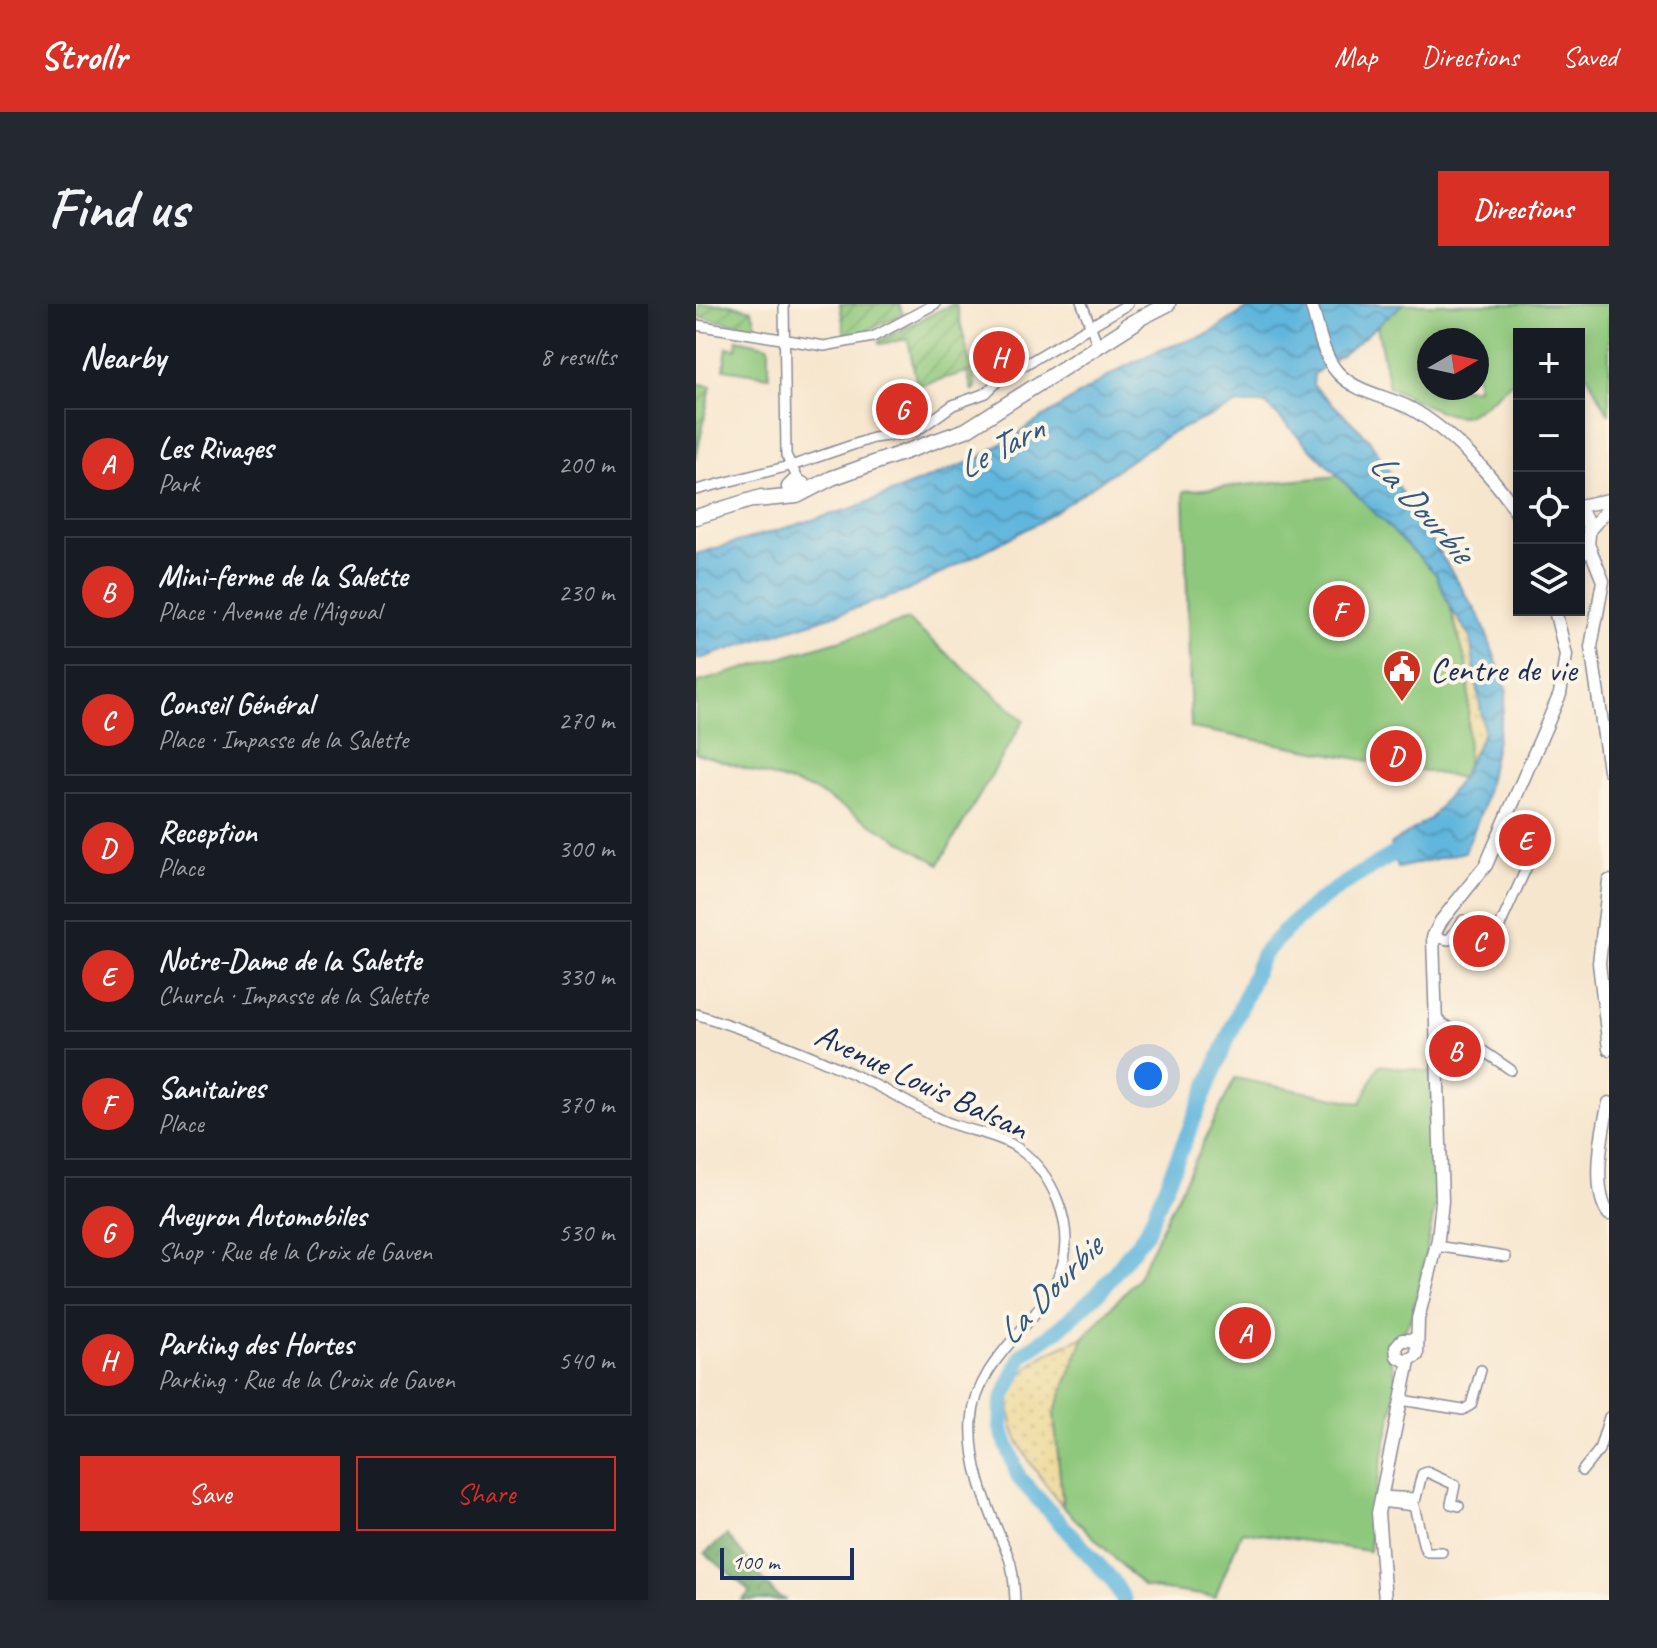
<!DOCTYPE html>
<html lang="en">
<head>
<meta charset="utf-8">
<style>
  body { margin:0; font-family:Caveat,sans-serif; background:#242831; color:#f1f3f6 }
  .controls { position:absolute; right:24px; top:24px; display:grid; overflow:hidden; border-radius:0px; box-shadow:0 4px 12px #0003 }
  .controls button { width:72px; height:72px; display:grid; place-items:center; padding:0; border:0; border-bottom:2px solid #363941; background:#171b24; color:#f1f3f6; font:40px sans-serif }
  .compass { position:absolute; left:721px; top:24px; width:72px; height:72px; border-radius:50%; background:#171b24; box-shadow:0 4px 12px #0003; rotate:81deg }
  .scale { position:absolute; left:24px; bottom:20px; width:134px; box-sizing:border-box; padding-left:8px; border:4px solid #1b2f5e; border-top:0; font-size:22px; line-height:28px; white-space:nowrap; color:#1b2f5e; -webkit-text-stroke:6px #fcf5e5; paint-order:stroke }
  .you { position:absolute; left:452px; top:772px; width:28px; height:28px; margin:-20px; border:6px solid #fff; border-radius:50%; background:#1a73e8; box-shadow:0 0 0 12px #1a73e833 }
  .badge { display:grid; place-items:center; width:52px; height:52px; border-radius:50%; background:#d93025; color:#fff; font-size:26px; font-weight:700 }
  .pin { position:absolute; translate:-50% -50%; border:4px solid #fff; box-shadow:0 2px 8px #0006 }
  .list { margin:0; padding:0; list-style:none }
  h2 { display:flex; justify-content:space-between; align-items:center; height:104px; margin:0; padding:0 32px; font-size:34px }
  h2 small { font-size:26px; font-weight:400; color:#9ea1a6 }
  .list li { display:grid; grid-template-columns:52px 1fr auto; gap:24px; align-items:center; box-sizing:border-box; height:112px; margin:0 16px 16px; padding:0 16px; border:2px solid #363941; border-radius:0px }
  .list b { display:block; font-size:30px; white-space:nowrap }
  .list p { margin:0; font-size:26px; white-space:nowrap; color:#9ea1a6 }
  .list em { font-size:26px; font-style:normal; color:#9ea1a6 }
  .actions { display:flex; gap:16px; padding:24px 32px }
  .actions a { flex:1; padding:18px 0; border:2px solid #d93025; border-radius:0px; text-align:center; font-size:28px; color:#d93025 }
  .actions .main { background:#d93025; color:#fff }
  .icon { flex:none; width:44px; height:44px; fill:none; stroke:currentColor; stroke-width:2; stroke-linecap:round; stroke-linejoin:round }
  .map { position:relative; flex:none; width:913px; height:1296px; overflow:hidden; border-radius:0px }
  header { display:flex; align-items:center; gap:48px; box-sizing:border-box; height:112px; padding:0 40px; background:#d93025; color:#fff }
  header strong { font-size:38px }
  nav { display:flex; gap:44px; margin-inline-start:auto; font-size:28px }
  .intro { display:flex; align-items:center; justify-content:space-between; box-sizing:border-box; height:192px; padding:0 48px }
  h1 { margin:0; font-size:56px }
  .button { padding:20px 36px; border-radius:0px; background:#d93025; color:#fff; font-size:28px; font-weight:700 }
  main { display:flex; gap:48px; padding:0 48px }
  aside { flex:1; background:#171b24; border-radius:0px; box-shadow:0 4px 12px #0003 }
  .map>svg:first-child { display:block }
  .forest { fill:url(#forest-crowns); stroke:#466e65; stroke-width:2 }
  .sand { fill:url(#sand-dots); stroke:#84847e; stroke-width:2 }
  .park { fill:#8ec87c; stroke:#547c6d; stroke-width:2; fill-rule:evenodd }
  .garden { fill:url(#garden-furrows); stroke:#547c6d; stroke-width:2 }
  .water { fill:url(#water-waves); stroke:#3e729e; stroke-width:2 }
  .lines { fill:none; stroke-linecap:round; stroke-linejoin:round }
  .river { stroke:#61b6dd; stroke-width:16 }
  .street-casing { stroke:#898a96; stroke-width:12 }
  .secondary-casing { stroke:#898a96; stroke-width:15 }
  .primary-casing { stroke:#898a96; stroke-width:17 }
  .street { stroke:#fff; stroke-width:9 }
  .secondary { stroke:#fff; stroke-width:12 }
  .primary { stroke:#fff; stroke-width:14 }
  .labels { text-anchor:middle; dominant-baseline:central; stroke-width:8; stroke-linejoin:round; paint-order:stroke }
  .poi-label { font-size:34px; fill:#1b2f5e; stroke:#fcf5e5; text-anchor:start }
  .street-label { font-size:34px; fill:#1b2f5e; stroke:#fcf5e5 }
  .water-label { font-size:36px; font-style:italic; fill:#305884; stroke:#fcf5e5 }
</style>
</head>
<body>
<header>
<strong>Strollr</strong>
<nav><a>Map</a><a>Directions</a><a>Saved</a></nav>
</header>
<div class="intro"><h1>Find us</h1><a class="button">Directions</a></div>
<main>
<aside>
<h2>Nearby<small>8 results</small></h2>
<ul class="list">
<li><span class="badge">A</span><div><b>Les Rivages</b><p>Park</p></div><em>200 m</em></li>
<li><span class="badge">B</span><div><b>Mini-ferme de la Salette</b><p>Place · Avenue de l'Aigoual</p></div><em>230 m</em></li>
<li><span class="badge">C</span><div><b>Conseil Général</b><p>Place · Impasse de la Salette</p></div><em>270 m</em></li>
<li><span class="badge">D</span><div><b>Reception</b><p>Place</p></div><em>300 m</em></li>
<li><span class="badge">E</span><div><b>Notre-Dame de la Salette</b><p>Church · Impasse de la Salette</p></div><em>330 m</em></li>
<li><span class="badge">F</span><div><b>Sanitaires</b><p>Place</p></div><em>370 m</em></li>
<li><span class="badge">G</span><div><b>Aveyron Automobiles</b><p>Shop · Rue de la Croix de Gaven</p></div><em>530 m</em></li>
<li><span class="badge">H</span><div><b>Parking des Hortes</b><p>Parking · Rue de la Croix de Gaven</p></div><em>540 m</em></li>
</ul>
<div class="actions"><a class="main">Save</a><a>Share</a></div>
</aside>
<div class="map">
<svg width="913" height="1296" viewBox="0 0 913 1296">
  <defs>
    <pattern id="forest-crowns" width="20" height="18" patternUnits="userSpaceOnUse" patternTransform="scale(2)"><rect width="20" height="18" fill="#72ac6c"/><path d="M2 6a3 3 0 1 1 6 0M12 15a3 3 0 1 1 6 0" fill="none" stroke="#5d8c5c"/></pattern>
    <pattern id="sand-dots" width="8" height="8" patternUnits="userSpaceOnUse" patternTransform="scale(2)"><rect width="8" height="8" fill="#eeda9e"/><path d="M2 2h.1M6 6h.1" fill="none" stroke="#ccbb8a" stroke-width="1.8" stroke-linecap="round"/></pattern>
    <pattern id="garden-furrows" width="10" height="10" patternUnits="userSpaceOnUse" patternTransform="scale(2)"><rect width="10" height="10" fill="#8ec87c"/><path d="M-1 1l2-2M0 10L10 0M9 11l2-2" fill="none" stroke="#73a369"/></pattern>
    <pattern id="water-waves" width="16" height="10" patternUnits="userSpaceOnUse" patternTransform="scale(2)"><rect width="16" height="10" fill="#61b6dd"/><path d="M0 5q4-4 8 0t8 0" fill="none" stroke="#4f94b6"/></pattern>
  </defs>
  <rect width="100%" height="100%" fill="#fcf5e5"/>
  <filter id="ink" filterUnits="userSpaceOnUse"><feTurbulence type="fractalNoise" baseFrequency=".0125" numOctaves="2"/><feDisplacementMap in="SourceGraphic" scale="16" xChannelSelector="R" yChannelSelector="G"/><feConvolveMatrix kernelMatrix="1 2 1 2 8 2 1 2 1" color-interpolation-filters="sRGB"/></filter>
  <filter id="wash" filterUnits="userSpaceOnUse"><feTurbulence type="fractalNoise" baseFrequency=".006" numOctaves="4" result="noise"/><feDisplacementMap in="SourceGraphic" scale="32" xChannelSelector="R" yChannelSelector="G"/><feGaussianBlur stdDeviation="1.8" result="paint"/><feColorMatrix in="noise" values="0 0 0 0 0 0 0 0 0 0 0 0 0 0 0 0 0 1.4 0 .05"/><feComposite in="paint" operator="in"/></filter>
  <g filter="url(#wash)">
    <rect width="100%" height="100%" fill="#f7e6ce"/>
    <!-- forest -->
    <path class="forest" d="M31,1231L81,1292L91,1296H46L55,1288L9,1249Z"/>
    <!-- sand -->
    <path class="sand" d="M754,303L774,332L788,428L771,461L773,370Z
      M388,1033L358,1110L367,1203C335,1160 279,1100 343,1055C356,1045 373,1040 388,1033Z"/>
    <!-- park -->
    <path class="park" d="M707,0H913V111L883,56V30H823V72C807,84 789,104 770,111C753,117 712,91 693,83L681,22ZM733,36H781V84H733Z
      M41,35L73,42V72L28,65L31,43L40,45Z
      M642,172L740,270L754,303L773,370L771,461L765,474L495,424L488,187Z
      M212,316L328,416L243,560L118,486L0,449V379Z
      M683,761L735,768L740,898L717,1010L710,1024L691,1043L702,1080L678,1195L673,1247L546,1227L519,1293L448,1283L367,1203L358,1110L388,1033L441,975L539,774L665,799Z"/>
    <!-- garden -->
    <path class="garden" d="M3,0H33L56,6L61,24L2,13Z
      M144,0H203L207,10L166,29L149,33Z
      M256,0H260L280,84L276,87L271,68L221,82L212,35L184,40L183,37Z
      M0,79L15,82L0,155Z"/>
    <!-- water -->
    <path class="water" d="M558,0H707L655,44L618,70L617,81L672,134L785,315L811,387L787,503L769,548L702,564L695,540L735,514L765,474L788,428L774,332L754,303L740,270L570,100H542L473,130L344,218L209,288L0,356V250L157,204L281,155L424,65L461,47L512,30Z"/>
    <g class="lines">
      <!-- river -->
      <path class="river" d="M428,1296L417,1277L323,1174L305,1124L306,1097L326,1051L364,1024L406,985L451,927L566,652C609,599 656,574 714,541"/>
    </g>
  </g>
  <g filter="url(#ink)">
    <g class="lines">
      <defs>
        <path id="street" d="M88,0L90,151L103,177
          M386,0L401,39
          M0,21L128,42L177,33L239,0
          M0,186L101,160L177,134L219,128L257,101L290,89L303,76L432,0
          M737,633L753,636L767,616L803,624L833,558
          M0,710C62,730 127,754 185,784C205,794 224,806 244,815C268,827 301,829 323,845C357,870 379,921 366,962C348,1021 281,1050 276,1116C273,1167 295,1209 313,1254C318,1267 318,1283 319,1296
          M739,714L815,766
          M740,942L810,953
          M705,1096L767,1106L775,1101L785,1066
          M886,1167L903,1146L913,1113
          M685,1192L720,1194L726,1170L731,1168L759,1181L755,1200L763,1202
          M684,1198L718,1202L728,1243L731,1248H746"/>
        <path id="secondary" d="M615,0C622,22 626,52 642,69C661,89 690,92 714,104C751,124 803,176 823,213
          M883,202L913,196
          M883,205C896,220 897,239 883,254
          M894,225L913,204
          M892,240L907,277L895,343L913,466
          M913,577L903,659L913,745
          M913,799C906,825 895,888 913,910
          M721,1040L716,1036H706L700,1043L701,1052L710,1057L721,1051L722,1015L742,935L746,897L737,633L745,617L790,561L864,390L870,351L859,306
          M689,1296L682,1209L713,1057"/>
        <path id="primary" d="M431,21L472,0
          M97,191L93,183L99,177L106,180V189
          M59,196L101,192L136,174L270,126L440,18
          M0,213L65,193"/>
      </defs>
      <!-- street casing -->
      <use href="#street" class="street-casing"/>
      <!-- secondary casing -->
      <use href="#secondary" class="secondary-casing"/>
      <!-- primary casing -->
      <use href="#primary" class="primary-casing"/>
      <!-- street -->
      <use href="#street" class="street"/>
      <!-- secondary -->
      <use href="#secondary" class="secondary"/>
      <!-- primary -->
      <use href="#primary" class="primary"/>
    </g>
  </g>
  <!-- icons -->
  <defs>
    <symbol id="civic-pin" viewBox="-11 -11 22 30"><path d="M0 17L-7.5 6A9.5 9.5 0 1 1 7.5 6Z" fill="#c8321e" stroke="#fcf5e5"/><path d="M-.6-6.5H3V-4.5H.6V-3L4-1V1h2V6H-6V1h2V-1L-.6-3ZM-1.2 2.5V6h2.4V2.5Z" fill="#fff"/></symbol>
  </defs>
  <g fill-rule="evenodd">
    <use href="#civic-pin" x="684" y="343" width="44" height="60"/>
  </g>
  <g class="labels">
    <!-- poi labels -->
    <g class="poi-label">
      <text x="734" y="365">Centre de vie</text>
    </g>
    <!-- street labels -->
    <g class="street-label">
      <text transform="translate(226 777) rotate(25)">Avenue Louis Balsan</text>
    </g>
    <!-- water labels -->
    <g class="water-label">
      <text transform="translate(304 143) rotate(-28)">Le Tarn</text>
      <text transform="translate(726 203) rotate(48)">La Dourbie</text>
      <text transform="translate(353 986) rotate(-46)">La Dourbie</text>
    </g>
  </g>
</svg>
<div class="controls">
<button>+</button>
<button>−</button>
<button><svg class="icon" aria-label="locate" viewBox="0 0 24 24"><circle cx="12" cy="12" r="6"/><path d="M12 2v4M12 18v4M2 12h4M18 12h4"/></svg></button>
<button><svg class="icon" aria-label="layers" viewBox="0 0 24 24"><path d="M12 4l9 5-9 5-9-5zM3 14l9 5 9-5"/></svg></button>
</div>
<svg class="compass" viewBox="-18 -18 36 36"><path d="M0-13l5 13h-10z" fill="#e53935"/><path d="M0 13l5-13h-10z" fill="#9ea1a6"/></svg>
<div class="scale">100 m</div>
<div class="you"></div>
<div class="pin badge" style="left:549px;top:1029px">A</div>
<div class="pin badge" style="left:759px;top:747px">B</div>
<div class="pin badge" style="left:783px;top:637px">C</div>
<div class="pin badge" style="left:700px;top:452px">D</div>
<div class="pin badge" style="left:829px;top:536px">E</div>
<div class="pin badge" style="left:643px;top:307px">F</div>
<div class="pin badge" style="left:206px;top:105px">G</div>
<div class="pin badge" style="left:303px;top:53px">H</div>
</div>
</main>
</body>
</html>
